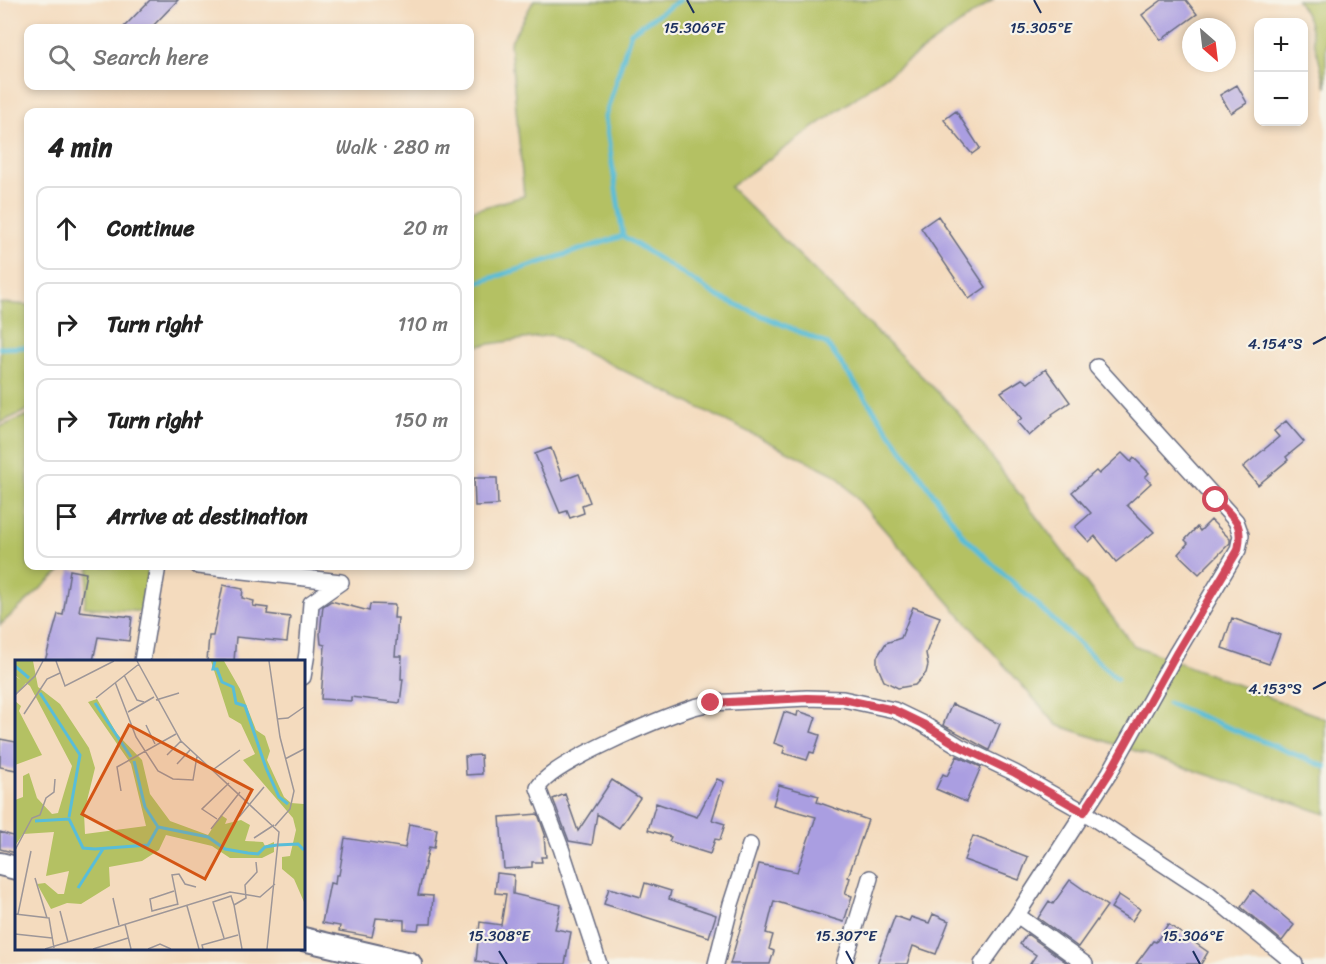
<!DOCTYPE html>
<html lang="en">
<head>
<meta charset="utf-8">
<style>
  body { margin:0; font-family:Sriracha,sans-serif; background:#f2f2f2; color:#222 }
  .controls { position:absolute; right:18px; top:18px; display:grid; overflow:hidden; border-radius:12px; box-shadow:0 3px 9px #0003 }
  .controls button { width:54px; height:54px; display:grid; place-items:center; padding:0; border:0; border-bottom:2px solid #e0e0e0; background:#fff; color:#222; font:30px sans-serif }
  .compass { position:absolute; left:1182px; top:18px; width:54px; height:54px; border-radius:50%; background:#fff; box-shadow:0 3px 9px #0003; rotate:152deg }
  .stop { position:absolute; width:18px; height:18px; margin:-14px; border:4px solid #d1495b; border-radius:50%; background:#fff }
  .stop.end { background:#d1495b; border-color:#fff; box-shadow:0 2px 6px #0008 }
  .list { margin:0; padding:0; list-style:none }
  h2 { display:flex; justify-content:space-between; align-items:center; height:78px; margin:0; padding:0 24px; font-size:26px }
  h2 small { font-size:20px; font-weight:400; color:#767676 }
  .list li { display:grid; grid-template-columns:39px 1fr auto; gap:18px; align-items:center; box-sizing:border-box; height:84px; margin:0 12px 12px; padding:0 12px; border:2px solid #e0e0e0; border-radius:12px }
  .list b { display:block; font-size:22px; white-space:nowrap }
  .list em { font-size:20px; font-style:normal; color:#767676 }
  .icon { flex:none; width:33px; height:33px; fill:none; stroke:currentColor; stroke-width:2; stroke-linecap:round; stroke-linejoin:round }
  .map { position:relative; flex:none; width:1326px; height:964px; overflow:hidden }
  .search { position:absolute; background:#fff; box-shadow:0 3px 9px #0003; left:24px; top:24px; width:450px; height:66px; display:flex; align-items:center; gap:15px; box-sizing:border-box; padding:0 21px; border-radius:12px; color:#767676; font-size:22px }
  .panel { position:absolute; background:#fff; box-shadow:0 3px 9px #0003; left:24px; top:108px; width:450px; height:462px; border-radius:12px }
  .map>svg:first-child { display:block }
  .green { fill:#b4c163; stroke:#687860; stroke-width:1.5 }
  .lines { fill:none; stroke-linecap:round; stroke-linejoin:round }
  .stream { stroke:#59bdd8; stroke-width:5 }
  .building { fill:#aa9ee1 }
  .street-casing { stroke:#676b80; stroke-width:18 }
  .secondary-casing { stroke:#676b80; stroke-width:26 }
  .street { stroke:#fff; stroke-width:15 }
  .secondary { stroke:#fff; stroke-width:22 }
  .route { stroke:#d1495b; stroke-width:8 }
  .ticks { fill:none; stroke:#1b2f5e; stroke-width:2 }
  .inset-river { fill:none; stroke:#59bdd8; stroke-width:3 }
  .inset-road { fill:none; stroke:#9d9698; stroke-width:1.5 }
  .view { fill:#d45514; fill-opacity:0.15; stroke:#d45514; stroke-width:3 }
  .inset-edge { fill:none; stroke:#1b2f5e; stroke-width:3 }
  .ticks-label { font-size:15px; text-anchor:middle; fill:#1b2f5e; stroke:#f7f3e8; stroke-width:4.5; stroke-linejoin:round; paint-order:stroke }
</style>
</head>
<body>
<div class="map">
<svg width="1326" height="964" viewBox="0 0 1326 964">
  <rect width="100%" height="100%" fill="#f7f3e8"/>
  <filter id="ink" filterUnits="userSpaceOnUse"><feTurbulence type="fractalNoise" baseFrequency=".0167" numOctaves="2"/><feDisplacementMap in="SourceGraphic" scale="12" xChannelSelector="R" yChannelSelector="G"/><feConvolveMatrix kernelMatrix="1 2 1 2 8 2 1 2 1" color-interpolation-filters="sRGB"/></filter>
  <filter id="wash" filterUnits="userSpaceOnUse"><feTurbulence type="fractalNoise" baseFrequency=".008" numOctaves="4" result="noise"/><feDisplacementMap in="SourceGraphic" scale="24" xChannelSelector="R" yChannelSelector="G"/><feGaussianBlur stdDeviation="1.35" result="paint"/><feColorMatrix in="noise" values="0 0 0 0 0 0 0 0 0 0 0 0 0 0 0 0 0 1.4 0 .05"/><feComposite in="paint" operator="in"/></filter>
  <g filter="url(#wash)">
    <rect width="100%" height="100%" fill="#f4dbbe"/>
    <!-- green -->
    <path class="green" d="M534,0H993L730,187L956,410L1133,645L1326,719V814L1057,725L836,475L551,335L470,347V211L524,196L510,43Z
      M1297,0H1326V87L1308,18Z
      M0,303L28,305V410L0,423Z
      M28,415V566H66L0,625V427Z
      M90,566H149L144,612L84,607Z"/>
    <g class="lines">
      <!-- stream -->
      <path class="stream" d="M623,236L719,297L827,344L964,537L1117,679
        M470,285L623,236L605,117L631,32L680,0
        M0,348L28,347
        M1168,703L1326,767"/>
    </g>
    <g id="blocks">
      <!-- building -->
      <path class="building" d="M150,0H178L151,28H123Z
        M1162,0H1186L1197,14L1161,40L1142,15Z
        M1237,85L1247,103L1231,113L1220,95Z
        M956,111L980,148L972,154L944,120Z
        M938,216L986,287L969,299L921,228Z
        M1046,369L1070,402L1052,414L1053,415L1029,436L1017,422L1022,418L1001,392L1022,379L1028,383Z
        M1286,421L1304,442L1286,457L1288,460L1258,485L1243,467L1279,437L1274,431Z
        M551,448L563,480L579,474L590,502L582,505L584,513L570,518L567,511L560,513L535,454Z
        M1122,453L1131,462L1134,458L1149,473L1145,477L1151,483L1127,505L1154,532L1116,562L1095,536L1089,542L1075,527L1091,513L1072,492L1096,471L1099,474Z
        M474,478H497L498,505L475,506Z
        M1211,520L1230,539V543L1199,574L1178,554L1188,543L1185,540L1197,527L1200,531Z
        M70,570L86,573L79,611L132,617L129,641L98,637L93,661H45L58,614L63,615Z
        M223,585L243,589L242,598L254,601L253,606L268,608L267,614L290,617L287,642L236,637L234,661H207L209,636H213Z
        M331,601L369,611L370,604L395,605L394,618H398L395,656H402L401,679H403L400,703L351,697V701L321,699L325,645L321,644L320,634L323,606Z
        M913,607L940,617L926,653L928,665L926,673L915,685L898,688L884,681L877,665V657L886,643L901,638Z
        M1232,618L1280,635L1269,664L1222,648Z
        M952,704L1000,724L989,750L943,725Z
        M798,711L816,717L811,732L820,735L814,753L810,752L807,760L783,753L785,747L774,743L784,712L797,716Z
        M0,739L16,742V770L0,767Z
        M481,755L482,774L466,775L465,756Z
        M957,756L981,767L966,802L936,789L943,774L947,776Z
        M717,779L724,782L712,820L725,824L720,840L715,839L710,854L669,841L671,837L648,830L656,803L697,817Z
        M612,780L640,798L619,828L597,814L592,845L569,841L553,799L565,794L578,831Z
        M779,785L819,796L817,802L868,820L848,877L850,878L845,894L852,896L844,922L774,901L766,933L773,935L769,949L774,951L770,964H730L759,864L797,872L816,817L773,805Z
        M538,814L546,837H544L546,857H541L542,862H532V867L504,869L500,817Z
        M409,824L437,829L434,848L429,847L418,895L433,896L431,924H419L418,930L404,929V920L376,918L372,937L339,931L340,926L322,923L330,883L335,884L336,875H339L345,838L405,848Z
        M0,832L16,837V853L0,849Z
        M973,836L1028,857L1019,880L964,860Z
        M497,873L514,875L513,894L561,905L555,929L571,932L565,964H494L476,961L480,922L501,925L506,894L495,893Z
        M1070,880L1107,906L1078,947L1038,918L1049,901L1053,904Z
        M645,883L671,891L669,899L716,915L709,937L604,904L609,888L641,897Z
        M1253,890L1294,925L1282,941L1241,907Z
        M1119,895L1140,909L1132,921L1111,908Z
        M933,914L949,921L936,954L913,946L907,964H877L895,916L909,921L911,917L929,923Z
        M1168,924L1208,952L1201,964H1136L1153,941L1156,942Z
        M1027,934L1067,963V964H1030L1036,955L1020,944Z"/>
    </g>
  </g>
  <g filter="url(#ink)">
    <use href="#blocks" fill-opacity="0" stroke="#676b80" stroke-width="1.5"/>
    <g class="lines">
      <defs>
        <path id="street" d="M198,566L341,582
          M142,661L158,566
          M303,677L307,653L311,603L341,582
          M1017,915L1085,964
          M599,964L561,848L538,788C550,763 664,717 694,707L711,703L807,698L843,699L894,710L923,724L959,746L1015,773L1084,812L1209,894L1295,964
          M716,964L731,904L750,845
          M844,964L870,878
          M982,964L1017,915L1110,772L1177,652L1238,550L1241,535L1236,521L1097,367"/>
        <path id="secondary" d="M0,864L16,868
          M303,939L410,964"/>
      </defs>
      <!-- street casing -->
      <use href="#street" class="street-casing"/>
      <!-- secondary casing -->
      <use href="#secondary" class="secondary-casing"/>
      <!-- street -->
      <use href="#street" class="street"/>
      <!-- secondary -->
      <use href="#secondary" class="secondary"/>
    </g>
  </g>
  <g class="lines" filter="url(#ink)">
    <!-- route -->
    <path class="route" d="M711,703L807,698L843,699L894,710L923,724L959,746L1015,773L1084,812L1110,772L1177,652L1238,550C1244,522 1234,519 1216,500"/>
  </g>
  <!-- ticks -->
  <path class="ticks" d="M687,0L694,13M1034,0L1041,13M1313,344L1326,337M1313,689L1326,682M499,951L507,964M846,951L853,964M1193,951L1200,964"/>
  <!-- overview -->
  <g transform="translate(15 660)">
    <rect width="290" height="290" fill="#f4dbbe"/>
    <path d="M0,1H18L23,27L45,44L74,88L80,108L69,153L70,174L131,166L116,104L73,42L82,39L102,74L127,100L135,134L155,161L193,175L206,155L212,159L210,164L226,160L235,165L230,181L248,182L250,186L259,182V192L247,198H215L197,186L151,175L144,190L127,201L94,207L95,226L66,244L52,243L36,249L22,224L30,223L43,234H49L54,211L31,216L39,172L8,174L0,186V140L8,137V116L14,113L22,138L37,154L43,153L57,106L15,26L11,23L0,36V16L6,20L0,15ZM196,1H209L225,29L241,70L250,76L255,91L252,100L269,137L276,143L289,144V242L279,219L267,209V197L275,196L281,170L278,158L228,100L240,94L226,64L214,57ZM0,41L6,46L4,51L27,95L0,105Z" fill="#b4c163"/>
    <path class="inset-river" d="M200,1L198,9H202L207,22L218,27L221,43L230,46L251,108L264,137L273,144M0,6L14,18M25,33L65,95L54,157M80,43L116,97M119,101L130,147L143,167M20,161L54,159L68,188L80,189L133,185L143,167L193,177L210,189L233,193L243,194L250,187L262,185L283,184L289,190M63,228L88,189"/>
    <path class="inset-road" d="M41,1L50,26L99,1M122,1L166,81L264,172L252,289M254,1L265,77L279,131L275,149L260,166M109,15L122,40L129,42M100,22L121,77L143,111L158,119L178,120L182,96M0,35L20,16L28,1M81,38L124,4M141,40L164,33M113,52L139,37M9,54L32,19L45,13M262,59L273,58L289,47M131,65L140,84M152,95L166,81M270,99L289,89M162,104L175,90M199,109L225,90M106,131L102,107L161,74M224,157L249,127M202,159L187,149L214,123M196,169L225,132M239,178L259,165M0,190L17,158L25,155L31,138L39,132L40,119M20,218L32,258M159,231L135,239L137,251L163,244M98,238L104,265M163,245L157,215L164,214L170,224L181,227M172,246L184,289M45,251L53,282M0,254L34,258L39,288M3,254L16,191M110,264L116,289M0,274L37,278M209,278L198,242L216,236L219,245M30,289L215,232L245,237L260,224M78,289L113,278M133,289L145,284L156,289M188,289L187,285L223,275M227,289L219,245L231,238L230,225L242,212L241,202"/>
    <path class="view" d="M114,65L237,130L190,219L67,154Z"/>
    <rect width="290" height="290" class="inset-edge"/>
  </g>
  <g class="ticks-label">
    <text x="694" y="33">15.306°E</text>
    <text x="1041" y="33">15.305°E</text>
    <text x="1275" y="349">4.154°S</text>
    <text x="1275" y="694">4.153°S</text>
    <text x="499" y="941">15.308°E</text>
    <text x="846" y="941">15.307°E</text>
    <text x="1193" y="941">15.306°E</text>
  </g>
</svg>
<div class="controls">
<button>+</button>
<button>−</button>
</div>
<svg class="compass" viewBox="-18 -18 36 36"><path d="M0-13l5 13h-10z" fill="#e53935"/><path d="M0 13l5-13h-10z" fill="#767676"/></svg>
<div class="stop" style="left:1216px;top:500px"></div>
<div class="stop end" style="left:711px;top:703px"></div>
<div class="search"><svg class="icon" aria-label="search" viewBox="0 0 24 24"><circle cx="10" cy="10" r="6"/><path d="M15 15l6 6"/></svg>Search here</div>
<section class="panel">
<h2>4 min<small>Walk · 280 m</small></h2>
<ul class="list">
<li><svg class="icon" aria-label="ahead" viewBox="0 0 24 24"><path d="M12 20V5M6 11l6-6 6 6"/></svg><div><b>Continue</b></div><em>20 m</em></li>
<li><svg class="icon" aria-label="right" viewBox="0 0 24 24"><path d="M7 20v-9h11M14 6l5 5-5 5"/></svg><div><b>Turn right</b></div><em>110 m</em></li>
<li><svg class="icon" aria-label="right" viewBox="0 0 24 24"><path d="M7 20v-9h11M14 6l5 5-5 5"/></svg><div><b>Turn right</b></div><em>150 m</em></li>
<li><svg class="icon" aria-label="arrive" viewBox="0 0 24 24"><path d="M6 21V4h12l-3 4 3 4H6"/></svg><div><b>Arrive at destination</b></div></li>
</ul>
</section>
</div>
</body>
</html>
